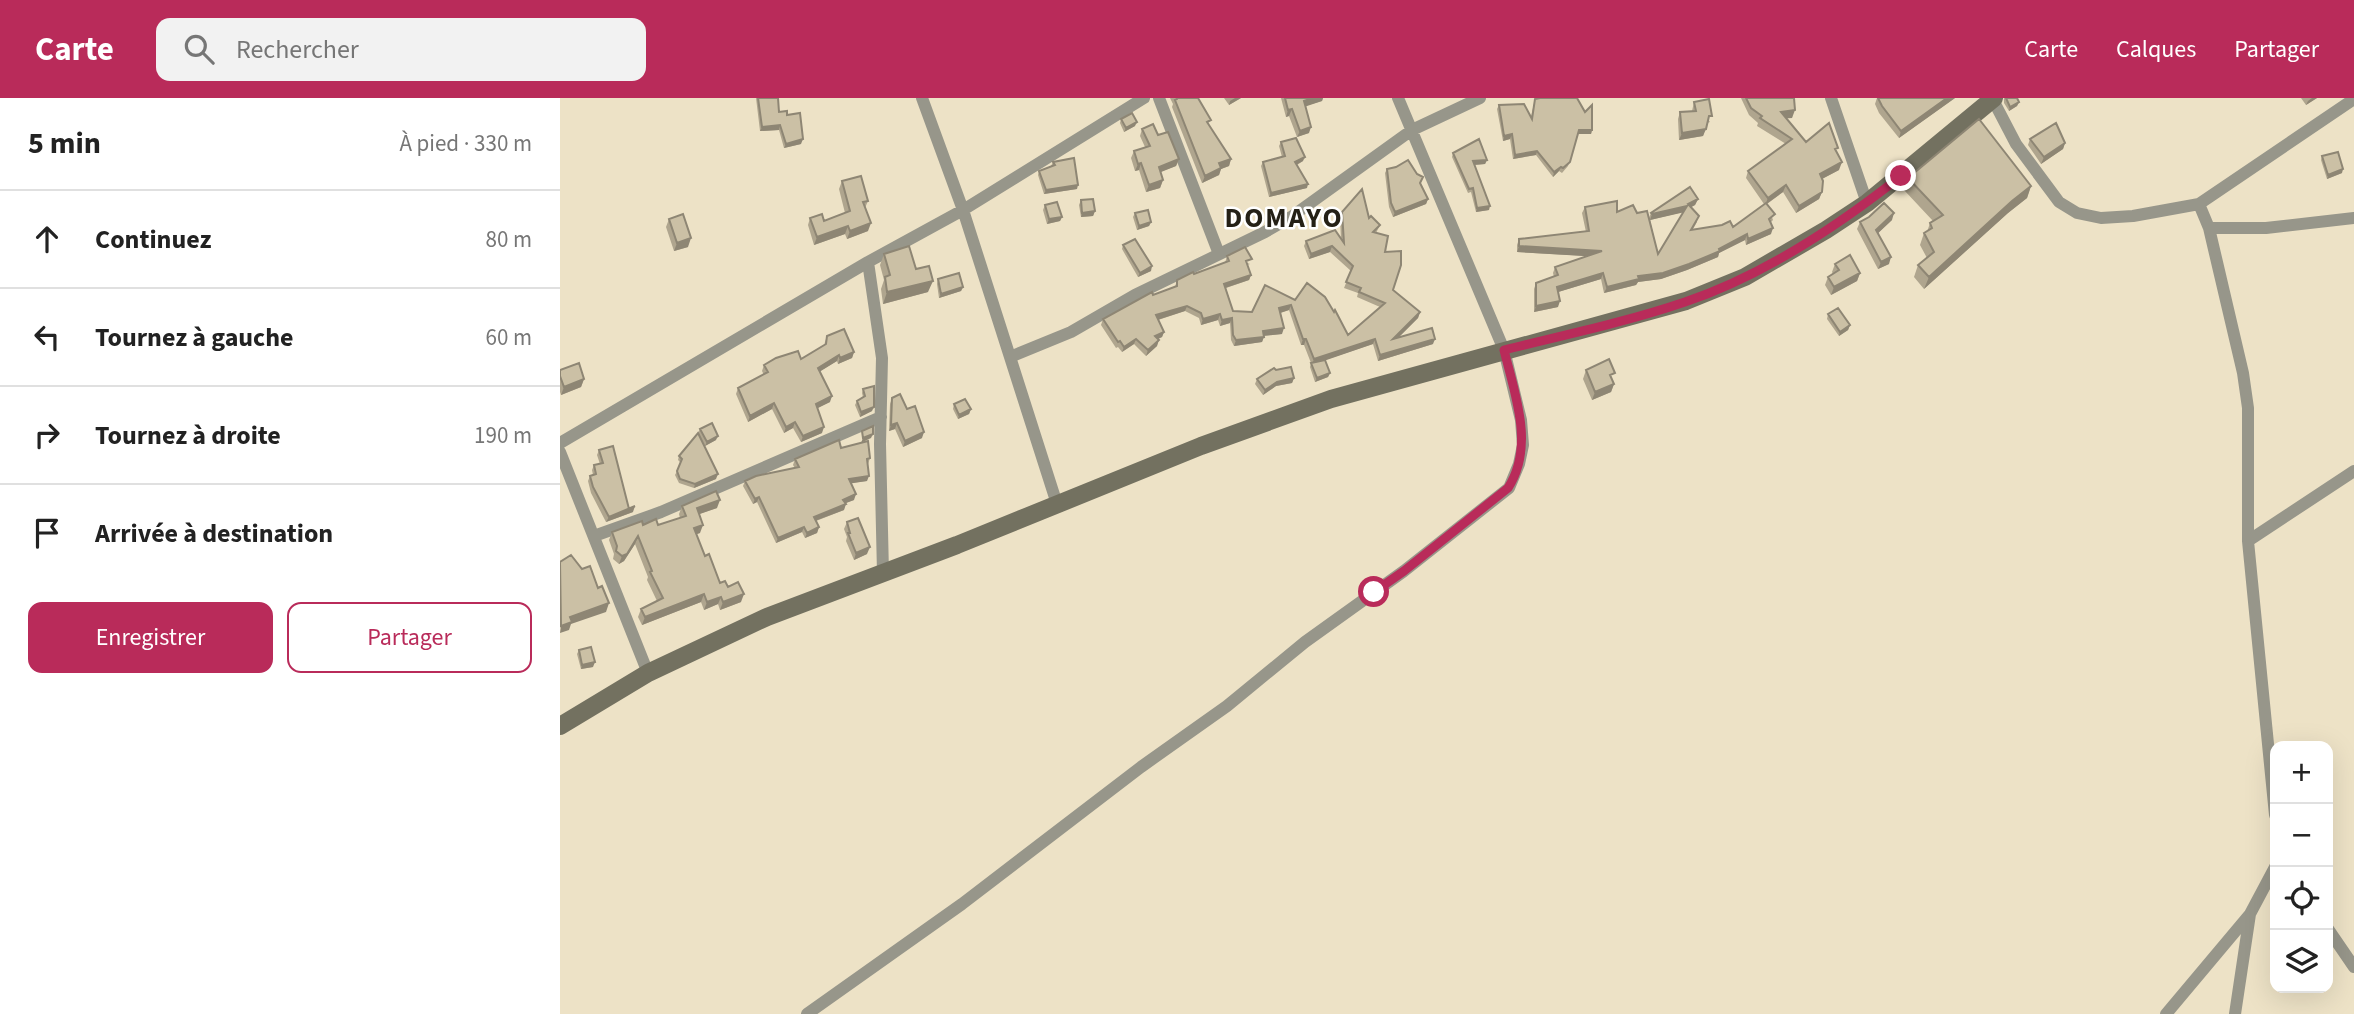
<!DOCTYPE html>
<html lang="fr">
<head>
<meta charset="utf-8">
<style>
  body { margin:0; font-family:"Source Sans 3",sans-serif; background:#f2f2f2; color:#222 }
  .controls { position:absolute; right:21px; bottom:21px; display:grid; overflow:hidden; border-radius:14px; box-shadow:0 7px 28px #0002 }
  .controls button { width:63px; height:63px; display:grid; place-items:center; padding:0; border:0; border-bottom:2px solid #e0e0e0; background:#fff; color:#222; font:35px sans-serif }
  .stop { position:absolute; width:21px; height:21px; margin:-16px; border:5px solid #b92b5a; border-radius:50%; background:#fff }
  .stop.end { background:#b92b5a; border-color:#fff; box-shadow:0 2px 7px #0008 }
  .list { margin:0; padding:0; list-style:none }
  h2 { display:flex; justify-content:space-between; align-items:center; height:91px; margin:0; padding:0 28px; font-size:30px }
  h2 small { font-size:23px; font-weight:400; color:#767676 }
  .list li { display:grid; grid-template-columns:46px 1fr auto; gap:21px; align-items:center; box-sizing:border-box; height:98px; padding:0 28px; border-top:2px solid #e0e0e0 }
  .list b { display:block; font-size:26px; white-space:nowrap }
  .list em { font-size:23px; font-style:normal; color:#767676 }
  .actions { display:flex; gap:14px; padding:21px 28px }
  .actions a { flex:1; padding:16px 0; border:2px solid #b92b5a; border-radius:14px; text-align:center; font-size:24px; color:#b92b5a }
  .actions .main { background:#b92b5a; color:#fff }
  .icon { flex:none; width:38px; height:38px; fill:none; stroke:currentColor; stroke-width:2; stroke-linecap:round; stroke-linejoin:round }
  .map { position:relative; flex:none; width:1794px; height:916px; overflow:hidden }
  header { display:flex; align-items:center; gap:42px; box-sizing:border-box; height:98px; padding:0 35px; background:#b92b5a; color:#fff }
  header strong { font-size:33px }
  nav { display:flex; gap:38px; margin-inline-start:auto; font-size:24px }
  .search { width:490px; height:63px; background:#f2f2f2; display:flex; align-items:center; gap:18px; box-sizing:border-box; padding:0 24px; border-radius:14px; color:#767676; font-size:26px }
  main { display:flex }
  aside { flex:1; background:#fff }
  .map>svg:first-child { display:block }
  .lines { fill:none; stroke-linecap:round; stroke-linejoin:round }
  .minor { stroke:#97968a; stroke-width:12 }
  .secondary { stroke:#737160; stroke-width:18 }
  .wall { fill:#afa58e; fill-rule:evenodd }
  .shaded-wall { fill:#8e8674 }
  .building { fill:#cbc0a5; stroke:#8e8674; stroke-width:2 }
  .route { stroke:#b92b5a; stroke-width:9 }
  .labels { text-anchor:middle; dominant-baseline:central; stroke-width:5; stroke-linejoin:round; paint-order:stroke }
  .district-label { font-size:28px; font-weight:bold; letter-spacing:2px; fill:#242016; stroke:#fff }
</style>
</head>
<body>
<header>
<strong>Carte</strong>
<div class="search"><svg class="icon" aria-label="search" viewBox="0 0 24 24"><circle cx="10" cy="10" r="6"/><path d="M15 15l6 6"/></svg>Rechercher</div>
<nav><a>Carte</a><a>Calques</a><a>Partager</a></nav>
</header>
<main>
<aside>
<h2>5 min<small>À pied · 330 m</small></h2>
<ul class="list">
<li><svg class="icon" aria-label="ahead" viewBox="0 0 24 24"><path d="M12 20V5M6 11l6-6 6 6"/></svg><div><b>Continuez</b></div><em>80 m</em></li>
<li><svg class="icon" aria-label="left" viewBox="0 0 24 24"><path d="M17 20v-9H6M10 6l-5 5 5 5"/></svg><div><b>Tournez à gauche</b></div><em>60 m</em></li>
<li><svg class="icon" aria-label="right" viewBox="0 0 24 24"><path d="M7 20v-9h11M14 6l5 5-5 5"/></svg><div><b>Tournez à droite</b></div><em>190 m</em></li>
<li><svg class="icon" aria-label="arrive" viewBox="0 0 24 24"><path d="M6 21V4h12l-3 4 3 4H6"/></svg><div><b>Arrivée à destination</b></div></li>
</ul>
<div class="actions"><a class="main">Enregistrer</a><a>Partager</a></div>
</aside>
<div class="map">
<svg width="1794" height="916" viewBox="0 0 1794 916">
  <rect width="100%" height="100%" fill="#ede2c6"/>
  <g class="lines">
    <!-- minor -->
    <path class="minor" d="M362,0L403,112L497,406
      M599,0L659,156
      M1271,0L1307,105
      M1432,0L1456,46L1499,104L1517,115L1541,120L1573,118L1639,106L1794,1
      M1639,106L1649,130L1683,275L1688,310V443L1715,717
      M1649,130H1706L1794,120
      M308,164L322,260L320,346L323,475
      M450,259L511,234L575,197L705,134L731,119L852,32L920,0
      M0,345L308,164L403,112L584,0
      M0,354L88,575
      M34,438L101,414L321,319
      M1688,443L1794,373
      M1768,831L1794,869
      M247,916L402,806L581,669L667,608L745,544L844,473L949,390L959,366L963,347L961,322L944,252L838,0
      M1606,916L1690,816L1715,769
      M1675,916L1690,816"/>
    <!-- secondary -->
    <path class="secondary" d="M0,628L88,575L207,519L397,447L641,348L771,301L1126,203L1185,179L1266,132L1307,105L1434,0"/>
  </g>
  <!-- wall -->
  <path class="wall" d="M196,0H218L219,14L227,17L241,46L224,50L219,32L200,33Z
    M610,0H638L649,27L671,61L669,68L661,71L659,77L642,85L612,9L613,6Z
    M664,0H681L669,7Z
    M721,0H763L762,3L745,8L749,35L737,39L729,18L726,19Z
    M1181,0H1234L1232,20H1226L1246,44L1276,54L1279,72L1262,81V94L1259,101L1236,115L1223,94L1207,106L1213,122L1211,124V136L1186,147L1185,142L1159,155L1158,159L1127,172L1101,181L1078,184L1076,187L1044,195L1041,181L998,194V209L974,214V191L976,185L994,179L993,175L995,169L1027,158L957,154V147L959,141L1026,134L1022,115L1025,109L1057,114L1077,115L1089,120L1091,115L1138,101L1135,107L1131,109L1137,124L1133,131L1173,129L1204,106L1186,80L1188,73L1226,46L1197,28L1198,25L1189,17ZM1123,114L1098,156L1090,122Z
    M1317,0H1395L1339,40L1319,15L1315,6Z
    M1444,0H1457L1459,4L1457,8L1449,13L1444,5Z
    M1741,0H1757L1746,7Z
    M975,1L1032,32L1031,36H1018L1008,68L1002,75L999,73L993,79L976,57L953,61L950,41L943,43L937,11L939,7L971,19Z
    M1134,4L1150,24L1147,25L1143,38L1119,42L1118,21L1120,14L1132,13Z
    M561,21L575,28L564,34L560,25Z
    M582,31L598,37L619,61L616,68L600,74L603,82L600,90L586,94L579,72L575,73L571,60L574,53L585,49L580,38Z
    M1470,41L1505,45L1503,51L1481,66L1468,47Z
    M721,44L743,63L737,67L747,90L709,99L701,68L703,64L722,59L719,48Z
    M893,55L927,62L925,66L915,67L929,112L916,114L911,94L908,95L892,59Z
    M1762,58L1782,75L1767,81L1761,62Z
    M493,64L517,91L484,96L478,77L479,73L491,68Z
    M827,71L861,86L868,101L866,106L833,119L829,109L825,75Z
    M1348,80L1471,88L1467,100L1448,115L1364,191L1354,179L1358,167L1367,160L1360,147L1364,135L1367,134L1370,125L1373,123L1344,92Z
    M282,83L308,103L305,110L308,133L287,141L285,136L254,147L248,127L250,120L264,123L285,115L279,91Z
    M521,102L535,113L533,118L521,119L519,107Z
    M485,107L502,119L500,123L487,126L483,112Z
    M782,114L809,120L820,127L816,135L825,154L833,192L860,214L858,220L838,240L873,246L818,263L813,246L765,262L770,275L768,279L755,284L750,269L751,265L744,247H741L729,212L720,215L722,236L704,238L702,244L674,248L671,242L670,225L660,228L658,222L641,227L639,220L625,213L598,222L604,234L602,239L598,241L597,248L586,258L574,246L562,254L558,249L556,250L541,227L543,221L593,197L615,189L617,182L665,165L667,158L690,166L687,167L691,177L689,182L666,190L673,213L692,214L705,187L788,237L820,209L797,199L798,195L784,190L791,173L770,154L749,161L744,148L746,143L781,141L780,120Z
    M575,115L591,124L589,128L577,132L573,119Z
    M109,121L128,149L114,153L106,129Z
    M1332,122L1318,135L1329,166L1318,171L1297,131L1300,124Z
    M563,147L591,173L578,179L562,151Z
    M324,156L356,171L368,194L323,206L321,191L324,182L320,167Z
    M1275,166L1300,175L1297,183L1271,197L1265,187L1268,179L1273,176L1272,174Z
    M378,181L403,189L401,193L379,200L377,186Z
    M1268,216L1290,227L1288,232L1279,238L1267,221Z
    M267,238L294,254L292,260L278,266L277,263L260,273L270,304L257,310L262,335L241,344L233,330L224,335L212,311L188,324L176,296L178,290L204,277L202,273L204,267L241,261L264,247Z
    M0,272L24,281L21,289L1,297L0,294Z
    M716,272L734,280L732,285L716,288L703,297L695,286L697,281Z
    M1026,272L1052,282L1054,286L1051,294L1032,302L1023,281Z
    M303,291L312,313L300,319L295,307L297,303L303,299L302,295Z
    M332,300L347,311L362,340L343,349L335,331L329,333L330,306Z
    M394,306L411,311L409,316L398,321L393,311Z
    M140,331L156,342L145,348L138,335Z
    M281,350L310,360L308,366L307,383L291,385L294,402L285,405L284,412L256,423L259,429L257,435L245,440L242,434L216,445L197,404L193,406L183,388L185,383L235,370L233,367L235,361Z
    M39,352L69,411L73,414L46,424L31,395L28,383L30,378L33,377L32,372L34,367L40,366L37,357Z
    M119,358L156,381L134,390L119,385L115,377L121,365L118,362Z
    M122,408L157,410L139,416L140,435L136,436L145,458L160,485L168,489L181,504L160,512L158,506L144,512L141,504L82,527L78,519L81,511L97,503L87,482L88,479L75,446L64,463L59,466L53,461L54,456L49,442L52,434L83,427H98L120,420L119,416Z
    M287,424L307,456L294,462L286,443L287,439L284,431Z
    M19,552L33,569L21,571L17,556Z"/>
  <!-- shaded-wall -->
  <path class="shaded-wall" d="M675,0H681L669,7L670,3Z
    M753,0H763L762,3L741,10L744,3Z
    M1387,0H1395L1339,40L1341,33Z
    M1752,0H1757L1746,7L1748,3Z
    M1459,4L1457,8L1449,13L1450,9Z
    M732,11L729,18L726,19L728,12Z
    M1235,12L1232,20L1218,21L1221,14Z
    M577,24L575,28L564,34L566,30Z
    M220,27L219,32L200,33L202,29Z
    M751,29L749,35L737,39L740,33Z
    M1146,31L1143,38L1119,42L1122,35Z
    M1019,32H1032L1031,36H1018Z
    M952,36L950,41L943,43L944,38Z
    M243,41L241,46L224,50L226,46Z
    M1505,45L1503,51L1481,66L1484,59Z
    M977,53L976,57L953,61L955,57Z
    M745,59L743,63L734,68L735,64Z
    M619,61L616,68L596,76L599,69Z
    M671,61L669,68L661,71L659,77L642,85L645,78L659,65Z
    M927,62L925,66L912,67L913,63Z
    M1282,64L1279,72L1258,83L1260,76Z
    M581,65L579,72L575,73L578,66Z
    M1001,69L999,73L993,79L994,74Z
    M1783,71L1782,75L1767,81L1768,77Z
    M603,82L600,90L586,94L589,87Z
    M748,86L747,90L709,99L711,95Z
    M518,87L517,91L484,96L486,92Z
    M1226,87L1223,94L1205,107L1208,100Z
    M1471,88L1467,100L1448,115L1364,191L1369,179L1452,103Z
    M1262,94L1259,101L1236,115L1239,108Z
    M868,101L866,106L833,119L835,114Z
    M1138,101L1135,107L1126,112L1128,106Z
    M930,108L929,112L916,114L917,110Z
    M1127,108L1125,114L1090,122L1092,116Z
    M535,113L533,118L521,119L522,115Z
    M1334,115L1332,122L1314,139L1316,132Z
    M502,119L500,123L487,126L489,121Z
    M591,124L589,128L577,132L579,128Z
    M311,125L308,133L287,141L290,133Z
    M288,128L285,136L254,147L257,139Z
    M1213,130L1211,136L1186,147L1188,141Z
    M1187,136L1185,142L1159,155L1158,159L1127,172L1101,181L1078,184L1076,187L1044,195L1047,189L1159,151Z
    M131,140L128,149L114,153L117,145Z
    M772,148L770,154L749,161L751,156Z
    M959,148L1042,153L1040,159L957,154Z
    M1331,159L1329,166L1318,171L1321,164Z
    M592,168L591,173L578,179L580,175Z
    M1043,175L1041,181L995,195L997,189Z
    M1300,175L1297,183L1271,197L1274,189Z
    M691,177L689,182L662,191L664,186Z
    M373,183L368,194L323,206L327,194Z
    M403,189L401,193L379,200L381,196Z
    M1000,203L998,209L974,214L976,208Z
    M731,207L729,212L717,216L719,210Z
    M627,208L625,213L594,223L596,217Z
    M860,214L858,220L831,247L833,241Z
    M660,216L658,222L641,227L643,221Z
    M672,220L670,225L660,228L662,222Z
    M1290,227L1288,232L1279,238L1280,234Z
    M724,230L722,236L701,238L703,233Z
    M604,234L602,239L593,243L595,238Z
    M704,239L702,244L674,248L676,242Z
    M576,241L574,246L562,254L564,249Z
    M743,241H746L744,247H741Z
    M815,241L813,246L752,267L754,261Z
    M875,241L873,246L818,263L820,257Z
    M599,242L597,248L586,258L588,252Z
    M294,254L292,260L278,266L280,260Z
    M279,257L277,263L256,276L258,270Z
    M770,275L768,279L755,284L757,280Z
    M734,280L732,285L716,288L703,297L705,292L717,284Z
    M24,281L21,289L1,297L4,289Z
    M1054,286L1051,294L1032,302L1035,294Z
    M272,298L270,304L254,312L256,306Z
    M214,305L212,311L188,324L190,318Z
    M314,309L312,313L300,319L301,314Z
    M411,311L409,316L398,321L399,317Z
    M235,324L233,330L224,335L226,329Z
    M337,325L335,331L329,333L331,327Z
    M264,329L262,335L241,344L243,338Z
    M364,334L362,340L343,349L345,343Z
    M313,336L311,340L301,345L303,340Z
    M158,338L156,342L145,348L147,344Z
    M158,376L156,381L134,390L135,386Z
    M309,378L307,383L287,386L289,381Z
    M296,396L294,402L281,407L283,402Z
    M199,399L197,404L193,406L195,401Z
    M160,402L157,410L134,418L137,410Z
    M286,406L284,412L252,424L254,419Z
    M75,408L73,414L46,424L49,419Z
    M143,427L140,435L131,438L134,430Z
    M244,429L242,434L216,445L218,440Z
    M259,429L257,435L245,440L247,435Z
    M78,438L75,446L64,463L59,466L62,458Z
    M310,449L307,456L294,462L296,455Z
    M144,496L141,504L82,527L85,519Z
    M184,496L181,504L160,512L163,504Z
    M161,499L158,506L144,512L147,504Z
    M49,505L46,514L11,526L9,532L0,535L1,528L10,519Z
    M35,564L33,569L21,571L22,567Z"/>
  <!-- building -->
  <path class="building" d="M198,0H218L219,14L227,13V17L240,15L243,41L226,46L220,27L202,29Z
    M617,0H638L651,22L647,24L671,61L659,65L661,70L645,78L615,2L617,1Z
    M725,0H753L744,3L751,29L740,33L732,11L728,12Z
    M980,0H1017L1025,14L1032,7V32H1019L1010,64L1003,70L1001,69L994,74L977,53L955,57L952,36L944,38L939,7L964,6L972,21L975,1Z
    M1186,0H1234L1235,12L1221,14L1246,44L1269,25L1278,50L1275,51L1282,64L1260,76L1263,83L1262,94L1239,108L1226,87L1208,100L1188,73L1232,41L1200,20L1202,18L1191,10Z
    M1318,0H1387L1341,33L1322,8Z
    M1446,0H1457L1459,4L1450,9Z
    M1149,1L1152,18H1149L1146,31L1122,35L1120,14L1136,13L1134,4Z
    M572,15L577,24L566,30L561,21Z
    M1419,21L1471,88L1452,103L1369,179L1358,167L1374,154L1364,135L1372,130L1370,125L1383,117L1348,80Z
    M1496,25L1505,45L1484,59L1470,41Z
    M593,26L598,37L608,34L619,61L599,69L603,82L589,87L581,65L578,66L574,53L590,48L582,31Z
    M736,40L745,59L735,64L748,86L711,95L703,64L725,58L721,44Z
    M919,41L927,62L913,63L930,108L917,110L913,90L909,91L893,55Z
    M1778,54L1783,71L1768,77L1762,58Z
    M514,60L518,87L486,92L479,73L495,67L493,64Z
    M848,62L857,76L863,79L860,85L868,101L835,114L831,105L827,71L836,69Z
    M301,78L308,103L303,104L311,125L290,133L288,128L257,139L250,120L262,116L264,123L290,113L282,83Z
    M1130,89L1138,101L1128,106L1139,118L1131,132L1162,127L1170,123L1173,129L1206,105L1215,116L1209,121L1213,130L1188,141L1187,136L1159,151L1160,153L1129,166L1103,175L1078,178L1079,181L1047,189L1043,175L997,189L1000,203L976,208V185L998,177L995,169L1042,153L959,148V141L1029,133L1025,109L1057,103V114L1073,107L1077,115L1087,113L1098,156L1127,108L1092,116L1091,115Z
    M802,91L809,120L811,118L820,127L813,134L828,138L825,154L841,153V167L833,192L860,214L833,241L872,230L875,241L820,257L815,241L754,261L746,241H743L731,207L719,210L724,230L703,233L704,239L676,242L673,237L672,220L662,222L660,216L643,221L641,215L627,208L596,217L604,234L595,238L599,242L588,252L576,241L564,249L560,243L558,244L543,221L592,194L593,197L617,188V182L633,174L634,176L669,163L667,158L685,149L692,161L686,163L691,177L664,186L673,213L692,214L705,187L735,202L747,185L765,199L774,214L775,212L788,237L825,205L799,194L801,190L786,184L793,168L772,148L751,156L746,143L775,132L784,145L782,114Z
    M533,101L535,113L522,115L521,102Z
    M497,104L502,119L489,121L485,107Z
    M1324,105L1334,115L1316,132L1331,159L1321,164L1300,124L1309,119Z
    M588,112L591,124L579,128L575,115Z
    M123,116L131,140L117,145L109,121Z
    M575,141L592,168L580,175L563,147Z
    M349,148L356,171L369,168L373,183L327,194L325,179L330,177L324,156Z
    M1290,157L1300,175L1274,189L1268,179L1279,172L1275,166Z
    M399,175L403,189L381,196L378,181Z
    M1278,210L1290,227L1280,234L1268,216Z
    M284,231L294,254L280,260L279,257L258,270L272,298L256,306L264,329L243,338L235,324L226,329L214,305L190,318L178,290L208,274L204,267L216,260L238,253L241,261L266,246L267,238Z
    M1049,261L1055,275L1050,277L1054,286L1035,294L1026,272Z
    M765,262L770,275L757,280L751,265Z
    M19,265L24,281L4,289L0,278V272Z
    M731,269L734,280L717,284L705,292L697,281L714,270L716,272Z
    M314,288V309L301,314L297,303L305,298L303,291Z
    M340,296L347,311L355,308L364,334L345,343L337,325L331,327L332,300Z
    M405,301L411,311L399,317L394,306Z
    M152,325L158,338L147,344L140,331Z
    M313,328V336L303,340L302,333Z
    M138,335L158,376L135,386L120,381L117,373L122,361L119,358Z
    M279,342L281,350L308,343L310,360L307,361L309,378L289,381L296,396L283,402L286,406L254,419L259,429L247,435L244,429L218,440L199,399L195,401L185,383L196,378L239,369L235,361Z
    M53,348L69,411L75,408L49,419L33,389L30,378L36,376L34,367L43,365L39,352Z
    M156,393L160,402L137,410L143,427L134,430L145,458L149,456L160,485L165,483L168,489L178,484L184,496L163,504L161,499L147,504L144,496L85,519L81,511L103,500L90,474L92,473L78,438L67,456L62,458L56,453L57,448L52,434L82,423L83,427L96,421L98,427L126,418L122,408Z
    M298,420L310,449L296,455L288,435H290L287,424Z
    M11,457L22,471L30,468L38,490L42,488L49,505L10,519L12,524L1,528L0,464Z
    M31,549L35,564L22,567L19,552Z"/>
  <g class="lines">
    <!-- route -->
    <path class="route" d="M814,494L844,473L948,390C975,348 955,297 944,252C1005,237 1066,224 1125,204C1202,178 1278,128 1341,78"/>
  </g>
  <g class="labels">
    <!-- district labels -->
    <g class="district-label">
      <text x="724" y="120">DOMAYO</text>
    </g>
  </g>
</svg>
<div class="controls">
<button>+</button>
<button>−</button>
<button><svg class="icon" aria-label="locate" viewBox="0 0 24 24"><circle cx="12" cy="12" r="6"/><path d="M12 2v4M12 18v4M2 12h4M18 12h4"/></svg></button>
<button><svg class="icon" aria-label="layers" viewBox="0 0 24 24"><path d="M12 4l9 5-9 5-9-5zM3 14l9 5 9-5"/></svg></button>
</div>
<div class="stop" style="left:814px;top:494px"></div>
<div class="stop end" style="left:1341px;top:78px"></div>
</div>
</main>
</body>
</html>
